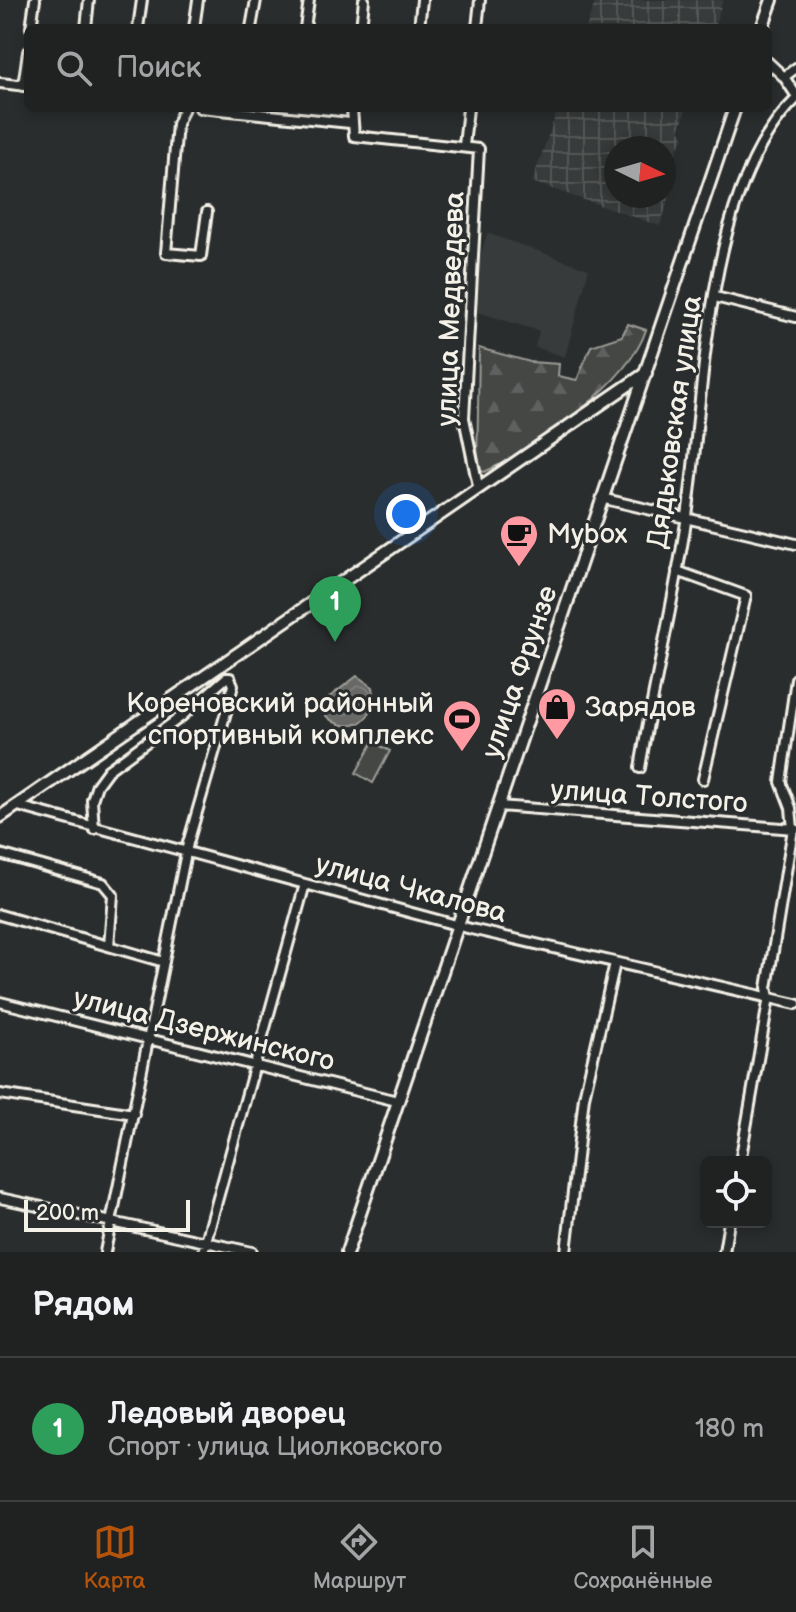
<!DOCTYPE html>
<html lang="ru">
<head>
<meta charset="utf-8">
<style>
  body { margin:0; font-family:"Balsamiq Sans",sans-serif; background:#282a2a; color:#f1f3f6 }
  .controls { position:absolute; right:24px; bottom:24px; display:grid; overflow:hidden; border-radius:12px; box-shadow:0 4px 12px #0003 }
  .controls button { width:72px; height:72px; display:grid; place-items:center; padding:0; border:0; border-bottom:2px solid #3d3f40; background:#202222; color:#f1f3f6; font:40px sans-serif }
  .compass { position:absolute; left:604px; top:136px; width:72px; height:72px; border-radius:50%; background:#202222; box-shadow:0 4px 12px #0003; rotate:95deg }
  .scale { position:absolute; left:24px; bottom:20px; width:166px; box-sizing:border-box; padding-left:8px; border:4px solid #f4f1e8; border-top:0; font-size:22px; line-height:28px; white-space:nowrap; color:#f4f1e8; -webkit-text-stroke:6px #2a2d2e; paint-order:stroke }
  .you { position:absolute; left:406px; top:514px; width:28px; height:28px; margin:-20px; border:6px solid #fff; border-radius:50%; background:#1a73e8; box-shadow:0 0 0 12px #1a73e833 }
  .badge { display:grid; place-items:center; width:52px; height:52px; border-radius:50%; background:#b45309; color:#fff; font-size:26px; font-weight:700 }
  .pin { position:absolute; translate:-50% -66px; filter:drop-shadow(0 2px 4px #0008) }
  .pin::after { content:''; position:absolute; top:42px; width:28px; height:24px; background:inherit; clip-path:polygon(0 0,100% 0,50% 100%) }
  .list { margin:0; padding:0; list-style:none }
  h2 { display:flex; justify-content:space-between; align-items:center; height:104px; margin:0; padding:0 32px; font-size:34px }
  h2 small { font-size:26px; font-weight:400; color:#a2a4a5 }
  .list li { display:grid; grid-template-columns:52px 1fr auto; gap:24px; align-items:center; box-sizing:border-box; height:144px; padding:0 32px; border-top:2px solid #3d3f40 }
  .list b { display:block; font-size:30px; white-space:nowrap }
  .list p { margin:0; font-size:26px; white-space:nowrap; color:#a2a4a5 }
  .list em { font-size:26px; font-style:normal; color:#a2a4a5 }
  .icon { flex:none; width:44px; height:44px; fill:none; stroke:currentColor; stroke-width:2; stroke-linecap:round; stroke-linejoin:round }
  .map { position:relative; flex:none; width:796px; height:1252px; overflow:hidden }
  .search { position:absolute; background:#202222; box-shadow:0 4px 12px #0003; left:24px; right:24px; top:24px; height:88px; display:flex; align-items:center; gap:20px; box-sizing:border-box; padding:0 28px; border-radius:12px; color:#a2a4a5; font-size:30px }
  .sheet { height:248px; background:#202222 }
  nav { display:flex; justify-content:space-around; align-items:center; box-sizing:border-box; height:112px; border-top:2px solid #3d3f40; background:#202222; font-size:22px; color:#a2a4a5 }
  nav a { display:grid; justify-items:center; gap:4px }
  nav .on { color:#b45309 }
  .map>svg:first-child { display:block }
  .built { fill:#373a3a }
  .industrial { fill:url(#industrial-grid) }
  .green { fill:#444645; stroke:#9c9c96; stroke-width:2 }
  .forest { fill:url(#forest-firs); stroke:#9c9c96; stroke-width:2 }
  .water { fill:url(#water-waves); stroke:#9f9f9a; stroke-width:2 }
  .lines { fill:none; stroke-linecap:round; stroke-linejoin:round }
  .minor-casing { stroke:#f4f1e8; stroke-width:14 }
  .major-casing { stroke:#f4f1e8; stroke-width:16 }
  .minor { stroke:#2a2d2e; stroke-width:8 }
  .major { stroke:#2a2d2e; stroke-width:10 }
  .labels { text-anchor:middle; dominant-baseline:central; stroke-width:6; stroke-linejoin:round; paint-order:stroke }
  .street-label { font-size:28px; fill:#f4f1e8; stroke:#2a2d2e }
  .poi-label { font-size:28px; fill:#f4f1e8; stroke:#2a2d2e; text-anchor:start }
</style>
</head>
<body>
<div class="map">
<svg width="796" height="1252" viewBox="0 0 796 1252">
  <defs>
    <pattern id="industrial-grid" width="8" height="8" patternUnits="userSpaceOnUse" patternTransform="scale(2)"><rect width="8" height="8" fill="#373a3a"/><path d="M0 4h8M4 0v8" fill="none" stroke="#555756"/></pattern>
    <pattern id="forest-firs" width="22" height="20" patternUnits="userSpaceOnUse" patternTransform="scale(2)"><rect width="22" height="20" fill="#444645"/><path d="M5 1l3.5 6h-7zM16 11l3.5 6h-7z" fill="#606160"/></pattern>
    <pattern id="water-waves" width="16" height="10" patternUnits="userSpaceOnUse" patternTransform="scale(2)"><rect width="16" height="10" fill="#676866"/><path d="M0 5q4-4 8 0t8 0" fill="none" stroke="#7d7e7c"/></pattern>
  </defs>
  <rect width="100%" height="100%" fill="#2a2d2e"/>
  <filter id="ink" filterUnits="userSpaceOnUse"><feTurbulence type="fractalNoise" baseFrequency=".0125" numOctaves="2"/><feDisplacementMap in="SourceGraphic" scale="16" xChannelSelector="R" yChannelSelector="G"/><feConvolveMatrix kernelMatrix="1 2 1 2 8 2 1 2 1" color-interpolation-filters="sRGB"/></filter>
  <g filter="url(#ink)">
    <!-- built -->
    <path class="built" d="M487,233L589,269L565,357L535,347L539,331L477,312L479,262Z"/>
    <!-- industrial -->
    <path class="industrial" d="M596,0H723L714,28H586Z
      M558,108H687L679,130L684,137L675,153L656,147L616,148V196H670L660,226L532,182Z"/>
    <!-- green -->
    <path class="green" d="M373,742L390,751L373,783L356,773Z"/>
    <!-- forest -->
    <path class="forest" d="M628,324L646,330C629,383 535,449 484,472L477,469L479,348L530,362L559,364L558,376L577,380L591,346L622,336Z"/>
    <!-- water -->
    <path class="water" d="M357,676L373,687C380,719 349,739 325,715L323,702Z"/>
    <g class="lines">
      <defs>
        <path id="minor" d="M31,28L35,0
          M86,28L89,0
          M138,28L142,0
          M194,28L198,0
          M251,28L256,0
          M305,28L309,0
          M361,28L364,0
          M419,28L422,0
          M477,28L480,0
          M768,62L784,77L796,95
          M784,77L796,68
          M0,83L27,86
          M23,86L28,52
          M184,108L177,124L166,253L201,256L207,212
          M200,108L350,123
          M352,108L354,136L479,149L464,418L478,486
          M464,146L468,108
          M715,297L796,317
          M605,499L796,544
          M677,571L746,596L703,779
          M640,768C654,684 674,600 687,516C705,394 704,188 796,99
          M18,806L471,929L796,1004
          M498,806L795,829
          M94,829L92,800L97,785L108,770L182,716L226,678H230L233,685L229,702L188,843L105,1252
          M0,854L103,883L113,895L109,946
          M0,915L164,962
          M0,1002L397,1101
          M0,1094L134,1114
          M740,1162L769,997L767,988L793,829L791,808L781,782L796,679
          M0,1198L252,1252
          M203,1252L305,884
          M566,1252L584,1097L615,963
          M724,1252L729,1222"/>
        <path id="major" d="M762,28L772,0
          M0,817L646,373
          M347,1252L735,108"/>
      </defs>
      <!-- minor casing -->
      <use href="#minor" class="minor-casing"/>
      <!-- major casing -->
      <use href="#major" class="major-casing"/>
      <!-- minor -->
      <use href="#minor" class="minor"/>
      <!-- major -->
      <use href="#major" class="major"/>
    </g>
  </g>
  <!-- icons -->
  <defs>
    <symbol id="cafe-pin" viewBox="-11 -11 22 30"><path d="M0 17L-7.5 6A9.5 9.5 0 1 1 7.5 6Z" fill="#ff9aa2" stroke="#2a2d2e"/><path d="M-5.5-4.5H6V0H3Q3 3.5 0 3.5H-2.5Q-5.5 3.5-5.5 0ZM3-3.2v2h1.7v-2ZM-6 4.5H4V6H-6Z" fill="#111"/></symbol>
    <symbol id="shop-pin" viewBox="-11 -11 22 30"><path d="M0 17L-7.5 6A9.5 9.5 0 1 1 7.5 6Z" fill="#ff9aa2" stroke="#2a2d2e"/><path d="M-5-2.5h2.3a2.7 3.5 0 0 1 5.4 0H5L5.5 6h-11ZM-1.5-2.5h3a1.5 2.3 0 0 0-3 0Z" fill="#111"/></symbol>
    <symbol id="stadium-pin" viewBox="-11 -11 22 30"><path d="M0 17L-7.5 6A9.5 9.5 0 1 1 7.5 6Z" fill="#ff9aa2" stroke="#2a2d2e"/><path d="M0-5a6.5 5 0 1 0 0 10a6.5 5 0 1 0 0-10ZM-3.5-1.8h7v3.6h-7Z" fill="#111"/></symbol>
  </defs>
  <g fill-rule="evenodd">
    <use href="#cafe-pin" x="497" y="512" width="44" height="60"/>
    <use href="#shop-pin" x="535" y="685" width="44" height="60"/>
    <use href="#stadium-pin" x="440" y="697" width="44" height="60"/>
  </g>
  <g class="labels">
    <!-- street labels -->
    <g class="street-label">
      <text transform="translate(451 309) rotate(-88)">улица Медведева</text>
      <text transform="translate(675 422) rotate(-82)">Дядьковская улица</text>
      <text transform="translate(520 672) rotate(-71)">улица Фрунзе</text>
      <text transform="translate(649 797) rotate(4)">улица Толстого</text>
      <text transform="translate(411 889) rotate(15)">улица Чкалова</text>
      <text transform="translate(204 1030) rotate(14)">улица Дзержинского</text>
    </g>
    <!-- poi labels -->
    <g class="poi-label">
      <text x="547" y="534">Mybox</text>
      <text x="434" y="703" text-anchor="end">Кореновский районный<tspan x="434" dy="32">спортивный комплекс</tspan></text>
      <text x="585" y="707">Зарядов</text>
    </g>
  </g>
</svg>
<div class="controls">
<button><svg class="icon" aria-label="locate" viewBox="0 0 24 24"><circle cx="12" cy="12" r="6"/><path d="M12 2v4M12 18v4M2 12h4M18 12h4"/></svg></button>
</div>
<svg class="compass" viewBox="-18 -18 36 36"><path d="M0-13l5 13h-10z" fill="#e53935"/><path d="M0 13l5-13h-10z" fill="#a2a4a5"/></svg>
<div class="scale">200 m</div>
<div class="you"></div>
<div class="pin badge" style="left:335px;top:642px;background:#2e9e5b">1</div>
<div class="search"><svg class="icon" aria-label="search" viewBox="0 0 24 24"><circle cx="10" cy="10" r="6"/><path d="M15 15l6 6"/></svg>Поиск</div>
</div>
<section class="sheet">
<h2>Рядом<small></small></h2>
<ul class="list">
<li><span class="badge" style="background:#2e9e5b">1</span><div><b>Ледовый дворец</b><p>Спорт · улица Циолковского</p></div><em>180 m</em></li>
</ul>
</section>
<nav>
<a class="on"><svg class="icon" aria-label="map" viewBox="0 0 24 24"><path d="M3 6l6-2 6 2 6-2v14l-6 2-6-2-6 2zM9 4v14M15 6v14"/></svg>Карта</a>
<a><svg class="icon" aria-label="directions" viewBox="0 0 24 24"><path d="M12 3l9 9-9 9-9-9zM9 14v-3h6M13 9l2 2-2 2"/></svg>Маршрут</a>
<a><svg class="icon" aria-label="saved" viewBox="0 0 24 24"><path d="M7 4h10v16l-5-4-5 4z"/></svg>Сохранённые</a>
</nav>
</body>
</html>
